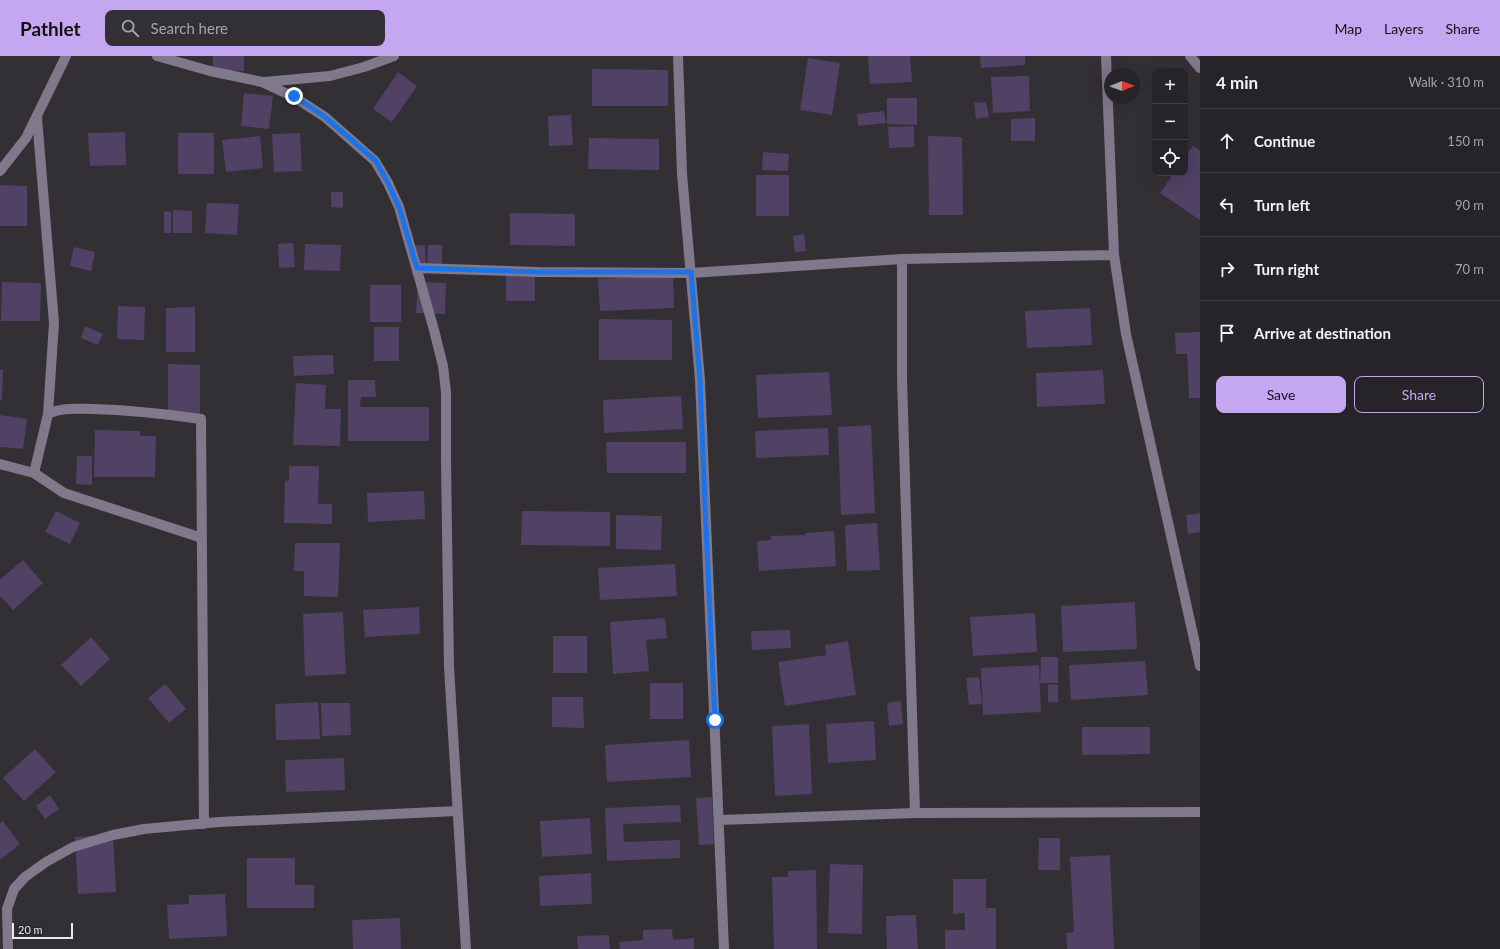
<!DOCTYPE html>
<html lang="en">
<head>
<meta charset="utf-8">
<style>
  body { margin:0; font-family:Lato,sans-serif; background:#323034; color:#f1f3f6 }
  .controls { position:absolute; right:12px; top:12px; display:grid; overflow:hidden; border-radius:8px; box-shadow:0 4px 16px #0002 }
  .controls button { width:36px; height:36px; display:grid; place-items:center; padding:0; border:0; border-bottom:1px solid #424145; background:#262428; color:#f1f3f6; font:20px sans-serif }
  .compass { position:absolute; left:1104px; top:12px; width:36px; height:36px; border-radius:50%; background:#262428; box-shadow:0 4px 16px #0002; rotate:89deg }
  .scale { position:absolute; left:12px; bottom:10px; width:61px; box-sizing:border-box; padding-left:4px; border:2px solid #e9e8eb; border-top:0; font-size:11px; line-height:14px; white-space:nowrap; color:#e9e8eb; -webkit-text-stroke:3px #28262b; paint-order:stroke }
  .stop { position:absolute; width:12px; height:12px; margin:-9px; border:3px solid #1a73e8; border-radius:50%; background:#fff }
  .stop.end { background:#1a73e8; border-color:#fff; box-shadow:0 1px 4px #0008 }
  .list { margin:0; padding:0; list-style:none }
  h2 { display:flex; justify-content:space-between; align-items:center; height:52px; margin:0; padding:0 16px; font-size:17px }
  h2 small { font-size:13px; font-weight:400; color:#a4a4a8 }
  .list li { display:grid; grid-template-columns:26px 1fr auto; gap:12px; align-items:center; box-sizing:border-box; height:64px; padding:0 16px; border-top:1px solid #424145 }
  .list b { display:block; font-size:15px; white-space:nowrap }
  .list em { font-size:13px; font-style:normal; color:#a4a4a8 }
  .actions { display:flex; gap:8px; padding:12px 16px }
  .actions a { flex:1; padding:9px 0; border:1px solid #c5a6f0; border-radius:8px; text-align:center; font-size:14px; color:#c5a6f0 }
  .actions .main { background:#c5a6f0; color:#111 }
  .icon { flex:none; width:22px; height:22px; fill:none; stroke:currentColor; stroke-width:2; stroke-linecap:round; stroke-linejoin:round }
  .map { position:relative; flex:none; width:1200px; height:893px; overflow:hidden }
  header { display:flex; align-items:center; gap:24px; box-sizing:border-box; height:56px; padding:0 20px; background:#c5a6f0; color:#111 }
  header strong { font-size:19px }
  nav { display:flex; gap:22px; margin-inline-start:auto; font-size:14px }
  .search { width:280px; height:36px; background:#323034; display:flex; align-items:center; gap:10px; box-sizing:border-box; padding:0 14px; border-radius:8px; color:#a4a4a8; font-size:15px }
  main { display:flex }
  aside { flex:1; background:#262428 }
  .map>svg:first-child { display:block }
  .building { fill:#504165 }
  .lines { fill:none; stroke-linecap:round; stroke-linejoin:round }
  .minor { stroke:#80798b; stroke-width:10 }
  .route { stroke:#1a73e8; stroke-width:5 }
</style>
</head>
<body>
<header>
<strong>Pathlet</strong>
<div class="search"><svg class="icon" aria-label="search" viewBox="0 0 24 24"><circle cx="10" cy="10" r="6"/><path d="M15 15l6 6"/></svg>Search here</div>
<nav><a>Map</a><a>Layers</a><a>Share</a></nav>
</header>
<main>
<div class="map">
<svg width="1200" height="893" viewBox="0 0 1200 893">
  <rect width="100%" height="100%" fill="#323035"/>
  <!-- building -->
  <path class="building" d="M213,0H244V15L213,14Z
    M868,0H910L912,26L870,28Z
    M980,0H1025V9L981,12Z
    M808,2L840,7L832,59L800,54Z
    M592,13L668,14V50H592Z
    M398,16L417,30L392,66L373,53Z
    M1029,20L1030,55L993,57L991,21Z
    M244,37L273,40L269,73L241,70Z
    M887,42H917V69L887,68Z
    M986,46L989,61L976,63L974,47Z
    M884,55L886,67L858,70L857,58Z
    M571,59L573,89L549,90L548,60Z
    M1035,62V85H1011V63Z
    M914,70V91L889,92L888,71Z
    M125,76L126,109L90,110L88,77Z
    M178,77H214V118H178Z
    M300,77L302,115L274,116L272,78Z
    M260,80L263,112L226,116L222,84Z
    M928,80L962,81L963,159H929Z
    M589,82L659,83V114L588,113Z
    M1193,90L1200,95V164L1160,137L1174,117H1185V101Z
    M763,96L789,98L788,115L762,114Z
    M756,119H789V160H756Z
    M0,129L27,130V170H0Z
    M331,136H343V152L331,151Z
    M207,147L239,148L237,179L205,177Z
    M173,154L192,155V177H173Z
    M164,155L171,156V177H164Z
    M510,157L575,158V190L510,189Z
    M804,178L806,195L795,196L793,180Z
    M293,187L295,211L279,212L278,188Z
    M305,188L341,189L340,215L304,214Z
    M425,189L426,218L412,219L410,190Z
    M428,189H442V215H427Z
    M74,191L95,196L91,215L70,210Z
    M535,213V245H506V214Z
    M673,219L674,252L600,255L598,223Z
    M2,226L41,227L40,265H1Z
    M418,226L446,227L445,258L416,257Z
    M370,229H401V266H370Z
    M118,250L145,251L144,284L117,283Z
    M195,251V296H166V252Z
    M1090,252L1092,289L1027,292L1025,255Z
    M599,263L672,264V304H599Z
    M85,270L103,278L98,289L81,282Z
    M374,271H399V305H374Z
    M1200,276V342H1189L1187,298H1176L1175,277Z
    M333,299L334,318L294,320L293,300Z
    M168,308L200,309V360L168,359Z
    M0,314H3L2,344H0Z
    M1103,314L1105,348L1037,351L1036,317Z
    M829,316L832,359L758,362L756,319Z
    M348,324H375L376,341H361L360,351H429V385H348Z
    M296,327L326,329L325,353H341L340,390L293,389Z
    M681,340L683,373L604,377L603,344Z
    M0,359L27,363L23,393L0,391Z
    M871,369L875,457L841,459L838,371Z
    M828,372L829,399L756,402L755,375Z
    M95,374L140,375V380H156L155,421H94Z
    M606,386H686V417H607Z
    M77,400H92V429L76,428Z
    M289,410H319L318,448H332V468L284,467L285,425L289,424Z
    M424,435L425,463L368,466L367,437Z
    M56,455L80,467L70,488L45,476Z
    M522,455L610,456V490L521,489Z
    M1200,457V476L1188,478L1186,459Z
    M616,459L662,460L661,494L616,493Z
    M877,467L880,514L847,515L845,469Z
    M834,475L836,510L759,515L757,485L771,484V480L806,479V477Z
    M295,487H340L338,541L304,540V515H294Z
    M23,504L43,527L13,554L0,540V524Z
    M675,508L677,540L600,544L598,512Z
    M1135,546L1137,593L1063,596L1061,550Z
    M419,551L420,578L365,581L363,554Z
    M343,556L346,618L305,620L303,558Z
    M1035,557L1037,596L973,600L970,561Z
    M665,562L667,582L646,584L649,615L613,618L610,566Z
    M790,574L791,592L752,594L751,575Z
    M553,580H587V617H553Z
    M91,581L110,603L81,630L61,609Z
    M848,585L856,639L785,650L778,606L826,599L825,589Z
    M1041,601H1058V627H1040Z
    M1145,605L1148,639L1071,644L1069,609Z
    M1039,609L1041,656L983,659L981,612Z
    M979,621L982,648L969,649L966,622Z
    M650,627H683V663H650Z
    M165,628L186,653L169,667L148,642Z
    M1048,628L1058,629V647L1048,646Z
    M552,641H583L584,672L552,671Z
    M901,645L903,668L889,670L887,647Z
    M318,646L320,683L276,684L275,648Z
    M321,647H350L351,679L322,680Z
    M874,665L876,704L828,707L826,668Z
    M809,668L812,738L775,740L772,670Z
    M1082,671H1150V698L1082,699Z
    M689,684L691,721L607,726L605,689Z
    M35,693L56,716L24,745L3,722Z
    M344,702L345,734L286,736L285,704Z
    M50,739L59,753L45,763L36,750Z
    M712,741L714,788L699,789L696,742Z
    M680,749L681,766L623,768L624,786L680,784V802L607,805L605,752Z
    M590,762L592,798L542,801L540,765Z
    M3,765L20,788L0,804V767Z
    M113,779L116,836L78,838L75,781Z
    M1039,782H1060V814H1038Z
    M1110,799L1114,893H1067L1066,877L1074,876L1070,801Z
    M247,802H295V829H314V852H247Z
    M830,808L863,809L862,878L828,877Z
    M816,814L817,893H774L772,821H788V815Z
    M591,817L592,848L540,850L539,820Z
    M953,823H986V852H996V893H945V874H965V857L953,858Z
    M225,838L227,880L169,883L167,849L189,848V839Z
    M916,859L918,893H887L886,860Z
    M400,862L401,893H353L352,864Z
    M672,873L673,884L694,882V893H620L619,886L643,884V874Z
    M609,879L610,893H578L577,880Z"/>
  <g class="lines">
    <!-- minor -->
    <path class="minor" d="M157,0L210,15L262,26L294,41L325,61L375,105L388,127L399,151L434,274L443,310L446,336V404L449,611L466,893
      M678,0L682,118L700,324L724,893
      M1106,0L1114,199L1126,278L1200,610
      M1190,0L1200,12
      M264,26L330,20L364,11L394,0
      M37,62L54,267L48,358
      M0,115L26,82L66,0
      M902,203V322L915,757
      M417,212L538,216L691,217L902,203L1114,199
      M0,408L34,417L48,358C61,351 78,353 93,353C129,354 165,358 201,363L204,768
      M34,417L64,437L202,482
      M719,764L915,757L1200,756
      M8,893L7,853L14,833L25,821L46,806L73,791L113,779L144,773L219,766L457,755"/>
  </g>
  <g class="lines">
    <!-- route -->
    <path class="route" d="M294,40L325,61L376,105L388,127L399,151L417,212L538,216H691L700,324L706,472L715,664"/>
  </g>
</svg>
<div class="controls">
<button>+</button>
<button>−</button>
<button><svg class="icon" aria-label="locate" viewBox="0 0 24 24"><circle cx="12" cy="12" r="6"/><path d="M12 2v4M12 18v4M2 12h4M18 12h4"/></svg></button>
</div>
<svg class="compass" viewBox="-18 -18 36 36"><path d="M0-13l5 13h-10z" fill="#e53935"/><path d="M0 13l5-13h-10z" fill="#a4a4a8"/></svg>
<div class="scale">20 m</div>
<div class="stop" style="left:715px;top:664px"></div>
<div class="stop end" style="left:294px;top:40px"></div>
</div>
<aside>
<h2>4 min<small>Walk · 310 m</small></h2>
<ul class="list">
<li><svg class="icon" aria-label="ahead" viewBox="0 0 24 24"><path d="M12 20V5M6 11l6-6 6 6"/></svg><div><b>Continue</b></div><em>150 m</em></li>
<li><svg class="icon" aria-label="left" viewBox="0 0 24 24"><path d="M17 20v-9H6M10 6l-5 5 5 5"/></svg><div><b>Turn left</b></div><em>90 m</em></li>
<li><svg class="icon" aria-label="right" viewBox="0 0 24 24"><path d="M7 20v-9h11M14 6l5 5-5 5"/></svg><div><b>Turn right</b></div><em>70 m</em></li>
<li><svg class="icon" aria-label="arrive" viewBox="0 0 24 24"><path d="M6 21V4h12l-3 4 3 4H6"/></svg><div><b>Arrive at destination</b></div></li>
</ul>
<div class="actions"><a class="main">Save</a><a>Share</a></div>
</aside>
</main>
</body>
</html>
